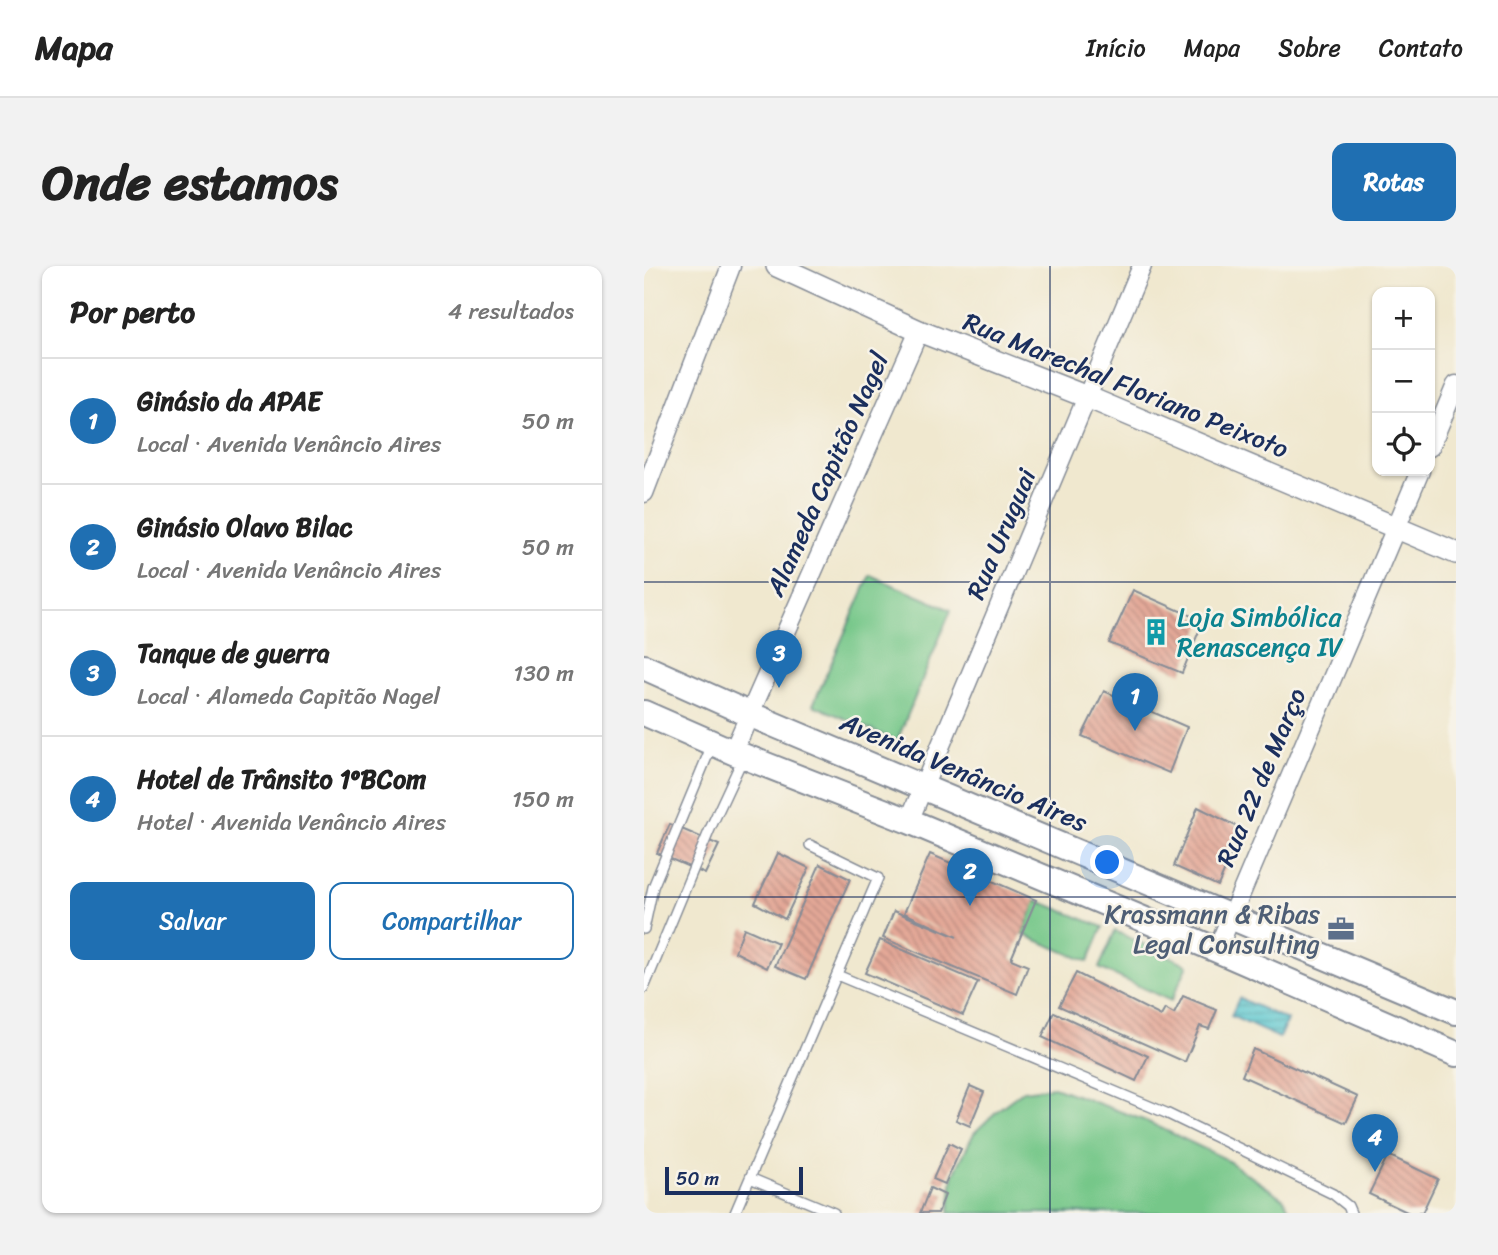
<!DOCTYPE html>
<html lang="pt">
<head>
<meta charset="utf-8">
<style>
  body { margin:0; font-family:Sriracha,sans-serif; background:#f2f2f2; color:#222 }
  .controls { position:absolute; right:21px; top:21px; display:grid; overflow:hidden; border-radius:14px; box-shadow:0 2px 5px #0004 }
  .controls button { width:63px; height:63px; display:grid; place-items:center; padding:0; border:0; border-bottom:2px solid #e0e0e0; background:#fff; color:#222; font:35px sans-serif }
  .scale { position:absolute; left:21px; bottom:18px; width:138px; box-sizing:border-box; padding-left:7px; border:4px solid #1b2f5e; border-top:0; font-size:19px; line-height:24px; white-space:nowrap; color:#1b2f5e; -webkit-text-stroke:5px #f7f3e8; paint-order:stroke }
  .you { position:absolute; left:464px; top:597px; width:24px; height:24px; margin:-18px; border:5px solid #fff; border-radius:50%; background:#1a73e8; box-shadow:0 0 0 10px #1a73e833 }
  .badge { display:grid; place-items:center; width:46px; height:46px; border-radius:50%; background:#1f6fb2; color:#fff; font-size:23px; font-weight:700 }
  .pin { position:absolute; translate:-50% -58px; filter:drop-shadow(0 2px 4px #0008) }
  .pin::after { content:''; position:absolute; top:37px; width:24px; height:21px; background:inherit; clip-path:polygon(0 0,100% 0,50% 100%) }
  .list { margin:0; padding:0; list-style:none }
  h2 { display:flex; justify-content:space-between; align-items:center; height:91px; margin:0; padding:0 28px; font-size:30px }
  h2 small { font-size:23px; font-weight:400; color:#767676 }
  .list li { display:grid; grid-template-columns:46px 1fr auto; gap:21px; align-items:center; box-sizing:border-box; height:126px; padding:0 28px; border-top:2px solid #e0e0e0 }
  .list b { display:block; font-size:26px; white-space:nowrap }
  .list p { margin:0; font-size:23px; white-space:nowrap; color:#767676 }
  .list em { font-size:23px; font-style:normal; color:#767676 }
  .actions { display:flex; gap:14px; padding:21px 28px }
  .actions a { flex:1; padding:16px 0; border:2px solid #1f6fb2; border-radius:14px; text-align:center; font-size:24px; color:#1f6fb2 }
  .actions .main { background:#1f6fb2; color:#fff }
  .icon { flex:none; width:38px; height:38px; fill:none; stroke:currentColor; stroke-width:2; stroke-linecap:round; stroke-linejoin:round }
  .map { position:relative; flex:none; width:812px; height:947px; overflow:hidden; border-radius:14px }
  header { display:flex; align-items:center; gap:42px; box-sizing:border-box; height:98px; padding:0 35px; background:#fff; border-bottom:2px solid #e0e0e0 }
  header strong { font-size:33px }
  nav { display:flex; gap:38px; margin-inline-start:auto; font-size:24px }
  .intro { display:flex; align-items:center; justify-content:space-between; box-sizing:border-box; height:168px; padding:0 42px }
  h1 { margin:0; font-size:49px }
  .button { padding:18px 32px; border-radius:14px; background:#1f6fb2; color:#fff; font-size:24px; font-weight:700 }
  main { display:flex; gap:42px; padding:0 42px }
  aside { flex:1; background:#fff; border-radius:14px; box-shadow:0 2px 5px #0004 }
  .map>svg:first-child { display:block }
  .green { fill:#76c789; stroke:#487b74; stroke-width:2 }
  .water { fill:url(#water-rules); stroke:#3b7c97; stroke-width:2 }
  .building { fill:url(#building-back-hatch) }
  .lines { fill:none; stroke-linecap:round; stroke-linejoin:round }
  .service-casing { stroke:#868c96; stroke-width:12 }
  .minor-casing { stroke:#868c96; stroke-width:21 }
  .tertiary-casing { stroke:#868c96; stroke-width:24 }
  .secondary-casing { stroke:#868c96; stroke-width:28 }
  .service { stroke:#fff; stroke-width:9 }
  .minor { stroke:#fff; stroke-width:18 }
  .tertiary { stroke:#fff; stroke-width:21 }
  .secondary { stroke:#fff; stroke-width:24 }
  .grid { fill:none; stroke:#1b2f5e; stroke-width:2; stroke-opacity:0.55 }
  .labels { text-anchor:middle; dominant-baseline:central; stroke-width:5; stroke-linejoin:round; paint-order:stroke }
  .street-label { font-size:26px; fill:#1b2f5e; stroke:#f7f3e8 }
  .culture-label { font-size:26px; fill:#0d838f; stroke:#f7f3e8; text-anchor:start }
  .service-label { font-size:26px; fill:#4e5e75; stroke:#f7f3e8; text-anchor:end }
</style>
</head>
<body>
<header>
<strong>Mapa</strong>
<nav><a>Início</a><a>Mapa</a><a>Sobre</a><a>Contato</a></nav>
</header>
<div class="intro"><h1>Onde estamos</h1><a class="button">Rotas</a></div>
<main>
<aside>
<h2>Por perto<small>4 resultados</small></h2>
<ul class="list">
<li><span class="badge">1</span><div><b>Ginásio da APAE</b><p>Local · Avenida Venâncio Aires</p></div><em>50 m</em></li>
<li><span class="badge">2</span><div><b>Ginásio Olavo Bilac</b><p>Local · Avenida Venâncio Aires</p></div><em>50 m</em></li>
<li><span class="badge">3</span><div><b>Tanque de guerra</b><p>Local · Alameda Capitão Nagel</p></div><em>130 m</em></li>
<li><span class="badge">4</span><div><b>Hotel de Trânsito 1ºBCom</b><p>Hotel · Avenida Venâncio Aires</p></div><em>150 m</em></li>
</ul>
<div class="actions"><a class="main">Salvar</a><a>Compartilhar</a></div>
</aside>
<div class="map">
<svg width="812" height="947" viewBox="0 0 812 947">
  <defs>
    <pattern id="water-rules" width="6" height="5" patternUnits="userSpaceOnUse" patternTransform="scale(1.75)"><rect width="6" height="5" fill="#5bc8d0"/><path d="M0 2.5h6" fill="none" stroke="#4aa3ac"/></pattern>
    <pattern id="building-back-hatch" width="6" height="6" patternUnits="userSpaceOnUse" patternTransform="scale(1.75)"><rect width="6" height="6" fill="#e4a897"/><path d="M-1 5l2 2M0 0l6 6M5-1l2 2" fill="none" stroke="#b8897e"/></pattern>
  </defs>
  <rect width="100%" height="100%" fill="#f7f3e8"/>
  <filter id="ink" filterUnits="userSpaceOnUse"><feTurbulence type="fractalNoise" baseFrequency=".0143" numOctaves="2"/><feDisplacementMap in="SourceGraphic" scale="14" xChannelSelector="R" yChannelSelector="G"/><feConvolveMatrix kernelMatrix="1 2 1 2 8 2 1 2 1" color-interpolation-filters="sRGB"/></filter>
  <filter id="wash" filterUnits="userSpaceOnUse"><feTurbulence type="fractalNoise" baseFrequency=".00686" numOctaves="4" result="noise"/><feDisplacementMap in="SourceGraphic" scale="28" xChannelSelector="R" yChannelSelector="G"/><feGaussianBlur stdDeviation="1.57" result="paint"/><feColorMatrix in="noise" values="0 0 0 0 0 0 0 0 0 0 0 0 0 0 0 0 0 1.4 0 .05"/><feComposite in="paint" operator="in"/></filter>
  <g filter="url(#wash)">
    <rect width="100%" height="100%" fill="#f0e8cf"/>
    <!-- green -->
    <path class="green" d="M226,309L307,344L253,475L169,439Z
      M392,634L459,661L444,696L378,668Z
      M471,665L544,699L527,735L455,702Z
      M410,821L502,855L580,892L640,933L647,947H305L309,910L330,867L355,843L379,825Z"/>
    <!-- water -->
    <path class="water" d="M595,732L643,754L635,772L587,750Z"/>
    <g id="blocks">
      <!-- building -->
      <path class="building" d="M489,324L559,355L538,407L465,377Z
        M460,425L543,461L525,507L438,470Z
        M554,541L598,563L574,620L530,600Z
        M26,558L75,579L61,608L13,587Z
        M134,587L165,602L141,653L111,637Z
        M286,588L392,634L367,693L384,700L373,728L239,672L250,645L313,671L260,647Z
        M176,598L206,613L162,713L131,700Z
        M100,662L134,677L123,702L91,686Z
        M236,674L334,716L319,749L221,707Z
        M432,707L517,750L521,743L530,748L539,730L573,744L565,763L556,760L541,796L415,740Z
        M410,746L504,790L492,815L398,771Z
        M609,783L714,831L702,857L598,810Z
        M326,820L340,826L326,860L312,854Z
        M305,877L317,883L301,918L289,913Z
        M744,889L794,913L778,947H765L725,928Z
        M286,922L301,929L294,947H276Z"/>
    </g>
  </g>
  <g filter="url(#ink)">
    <use href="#blocks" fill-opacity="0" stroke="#868c96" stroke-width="2"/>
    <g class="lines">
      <defs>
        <path id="service" d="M0,663L9,621L68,479
          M193,709L522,847L689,928L704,940L707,947
          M0,722L66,563L99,492
          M106,912L190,947
          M91,947L234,612L166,579"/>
        <path id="minor" d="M786,181L812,119
          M0,227L87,0
          M89,486L275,65
          M265,555L498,0
          M573,684L776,205"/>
        <path id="tertiary" d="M133,0L275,65L443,131L812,287"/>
        <path id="secondary" d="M0,401L105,448L812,746
          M0,447L89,486L265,555L573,684L812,788"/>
      </defs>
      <!-- service casing -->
      <use href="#service" class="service-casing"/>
      <!-- minor casing -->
      <use href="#minor" class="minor-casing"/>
      <!-- tertiary casing -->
      <use href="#tertiary" class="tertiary-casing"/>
      <!-- secondary casing -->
      <use href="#secondary" class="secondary-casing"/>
      <!-- service -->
      <use href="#service" class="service"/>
      <!-- minor -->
      <use href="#minor" class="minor"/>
      <!-- tertiary -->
      <use href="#tertiary" class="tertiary"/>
      <!-- secondary -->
      <use href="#secondary" class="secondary"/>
    </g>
  </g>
  <!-- grid -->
  <path class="grid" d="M406,0V947M0,316H812M0,631H812"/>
  <!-- icons -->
  <defs>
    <symbol id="building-bare" viewBox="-9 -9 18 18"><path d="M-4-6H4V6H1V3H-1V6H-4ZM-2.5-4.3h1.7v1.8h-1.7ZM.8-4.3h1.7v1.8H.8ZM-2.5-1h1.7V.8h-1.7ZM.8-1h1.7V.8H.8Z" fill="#0f9aa8" stroke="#f7f3e8" stroke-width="2.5" paint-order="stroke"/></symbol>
    <symbol id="office-bare" viewBox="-9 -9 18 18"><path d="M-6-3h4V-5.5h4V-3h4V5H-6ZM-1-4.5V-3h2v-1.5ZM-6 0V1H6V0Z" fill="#5c6f8a" stroke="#f7f3e8" stroke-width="2.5" paint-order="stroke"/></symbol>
  </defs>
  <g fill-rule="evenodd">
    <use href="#building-bare" x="493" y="347" width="38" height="38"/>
    <use href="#office-bare" x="678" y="644" width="38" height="38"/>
  </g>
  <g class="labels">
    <!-- street labels -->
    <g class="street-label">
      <text transform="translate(482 119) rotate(22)">Rua Marechal Floriano Peixoto</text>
      <text transform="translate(183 208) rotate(-66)">Alameda Capitão Nagel</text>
      <text transform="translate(357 268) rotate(-67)">Rua Uruguai</text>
      <text transform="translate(320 506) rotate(23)">Avenida Venâncio Aires</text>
      <text transform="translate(617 511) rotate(-67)">Rua 22 de Março</text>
    </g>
    <!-- culture labels -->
    <g class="culture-label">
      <text x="533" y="351">Loja Simbólica<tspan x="533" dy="30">Renascença IV</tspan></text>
    </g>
    <!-- service labels -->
    <g class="service-label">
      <text x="676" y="648">Krassmann &amp; Ribas<tspan x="676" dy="30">Legal Consulting</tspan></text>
    </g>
  </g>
</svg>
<div class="controls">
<button>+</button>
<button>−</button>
<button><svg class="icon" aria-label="locate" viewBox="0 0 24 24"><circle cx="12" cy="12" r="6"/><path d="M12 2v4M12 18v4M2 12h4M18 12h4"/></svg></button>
</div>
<div class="scale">50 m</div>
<div class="you"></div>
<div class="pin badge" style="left:491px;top:465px">1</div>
<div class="pin badge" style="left:326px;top:640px">2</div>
<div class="pin badge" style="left:135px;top:422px">3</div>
<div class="pin badge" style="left:731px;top:906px">4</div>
</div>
</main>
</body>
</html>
